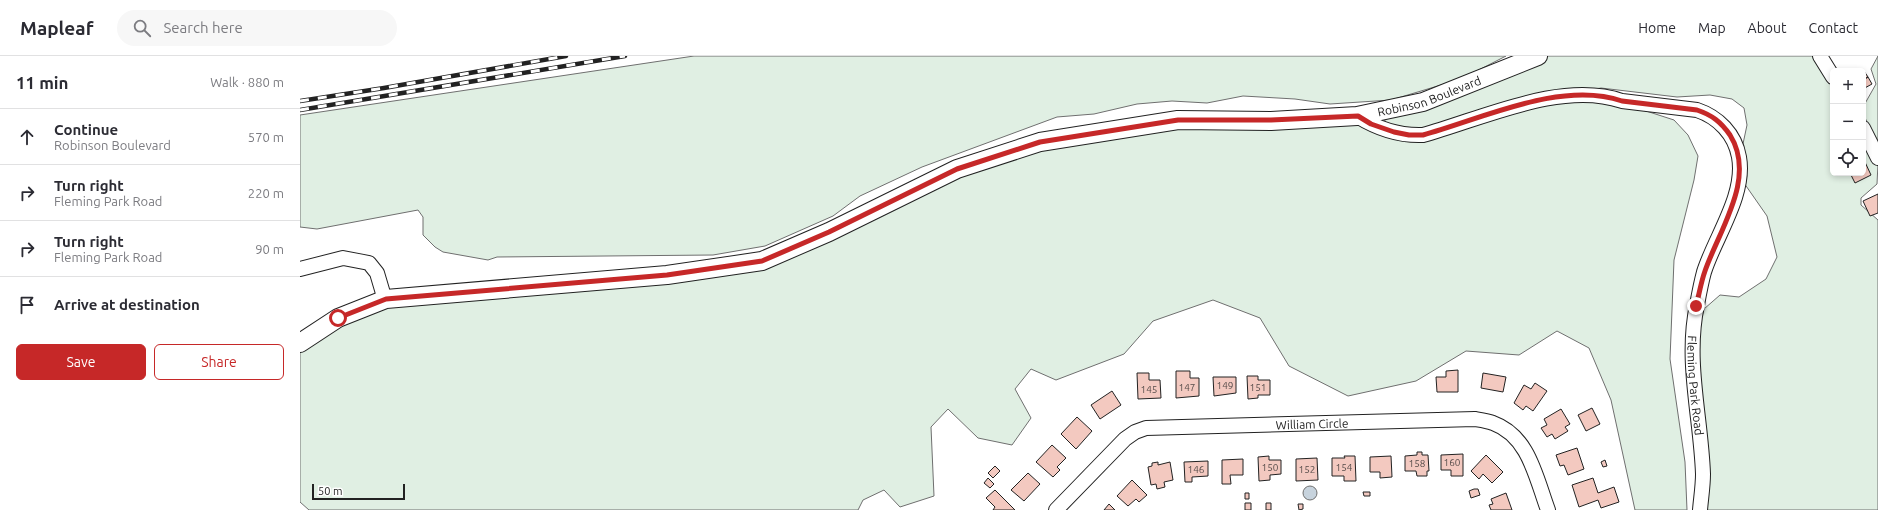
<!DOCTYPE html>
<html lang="en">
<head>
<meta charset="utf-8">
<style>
  body { margin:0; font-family:Ubuntu,sans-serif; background:#f7f7f7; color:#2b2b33 }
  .controls { position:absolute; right:12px; top:12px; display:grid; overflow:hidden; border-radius:6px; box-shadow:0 2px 6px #0003 }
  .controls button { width:36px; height:36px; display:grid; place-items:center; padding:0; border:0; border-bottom:1px solid #e1e1e2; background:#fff; color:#2b2b33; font:20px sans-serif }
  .scale { position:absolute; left:12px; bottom:10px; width:93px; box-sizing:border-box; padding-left:4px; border:2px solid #222; border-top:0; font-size:11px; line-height:14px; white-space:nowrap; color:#222; -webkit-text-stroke:3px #fff; paint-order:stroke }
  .stop { position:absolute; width:12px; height:12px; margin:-9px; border:3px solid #c62828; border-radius:50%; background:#fff }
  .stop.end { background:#c62828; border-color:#fff; box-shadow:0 1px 4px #0008 }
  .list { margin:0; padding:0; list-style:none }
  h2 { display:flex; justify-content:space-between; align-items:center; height:52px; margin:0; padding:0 16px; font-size:17px }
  h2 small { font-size:13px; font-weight:400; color:#7c7c81 }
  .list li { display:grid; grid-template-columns:26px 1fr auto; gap:12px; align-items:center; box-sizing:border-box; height:56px; padding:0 16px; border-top:1px solid #e1e1e2 }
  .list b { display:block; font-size:15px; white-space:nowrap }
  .list p { margin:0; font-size:13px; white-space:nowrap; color:#7c7c81 }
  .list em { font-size:13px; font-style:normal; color:#7c7c81 }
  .actions { display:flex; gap:8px; padding:12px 16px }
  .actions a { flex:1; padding:9px 0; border:1px solid #c62828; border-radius:6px; text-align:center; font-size:14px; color:#c62828 }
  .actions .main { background:#c62828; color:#fff }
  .icon { flex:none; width:22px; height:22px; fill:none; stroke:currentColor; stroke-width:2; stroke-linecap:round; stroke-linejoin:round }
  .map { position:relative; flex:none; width:1578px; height:454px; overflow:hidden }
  header { display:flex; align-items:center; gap:24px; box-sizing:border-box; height:56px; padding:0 20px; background:#fff; border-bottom:1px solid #e1e1e2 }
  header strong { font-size:19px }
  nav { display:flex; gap:22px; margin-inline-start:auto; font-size:14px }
  .search { width:280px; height:36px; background:#f7f7f7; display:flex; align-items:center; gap:10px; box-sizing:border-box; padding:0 14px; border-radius:22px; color:#7c7c81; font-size:15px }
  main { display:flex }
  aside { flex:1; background:#fff }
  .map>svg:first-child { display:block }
  .green { fill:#e0efe3; stroke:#6f6f6f }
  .water { fill:#c7d3dd; stroke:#6f6f6f }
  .building { fill:#f3c9c0; stroke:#222 }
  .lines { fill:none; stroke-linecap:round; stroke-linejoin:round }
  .minor-casing { stroke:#222; stroke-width:16 }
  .major-casing { stroke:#222; stroke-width:20 }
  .minor { stroke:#fff; stroke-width:14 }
  .major { stroke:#fff; stroke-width:18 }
  .rail-casing { stroke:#222; stroke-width:4.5 }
  .rail { stroke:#fff; stroke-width:3; stroke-dasharray:9; stroke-linecap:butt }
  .route { stroke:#c62828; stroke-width:5 }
  .labels { text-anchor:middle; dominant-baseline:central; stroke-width:3; stroke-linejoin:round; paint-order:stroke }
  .number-label { font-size:10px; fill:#564c4a }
  .street-label { font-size:12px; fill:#222; stroke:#fff }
</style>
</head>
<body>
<header>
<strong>Mapleaf</strong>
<div class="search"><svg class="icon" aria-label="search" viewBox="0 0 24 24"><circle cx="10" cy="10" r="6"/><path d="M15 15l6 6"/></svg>Search here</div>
<nav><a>Home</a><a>Map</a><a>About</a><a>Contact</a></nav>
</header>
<main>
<aside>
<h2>11 min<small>Walk · 880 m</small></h2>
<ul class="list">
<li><svg class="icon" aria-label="ahead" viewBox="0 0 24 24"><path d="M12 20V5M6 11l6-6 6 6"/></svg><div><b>Continue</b><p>Robinson Boulevard</p></div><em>570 m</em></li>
<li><svg class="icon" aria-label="right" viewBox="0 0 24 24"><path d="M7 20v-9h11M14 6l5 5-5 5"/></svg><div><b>Turn right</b><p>Fleming Park Road</p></div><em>220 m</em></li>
<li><svg class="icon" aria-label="right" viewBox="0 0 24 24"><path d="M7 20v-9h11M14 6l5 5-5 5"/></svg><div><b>Turn right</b><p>Fleming Park Road</p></div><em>90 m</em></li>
<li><svg class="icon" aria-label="arrive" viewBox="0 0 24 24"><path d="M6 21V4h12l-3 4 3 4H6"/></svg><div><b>Arrive at destination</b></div></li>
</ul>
<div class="actions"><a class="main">Save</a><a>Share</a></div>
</aside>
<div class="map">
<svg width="1578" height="454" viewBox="0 0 1578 454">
  <rect width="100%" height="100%" fill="#fff"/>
  <!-- green -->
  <path class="green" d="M394,0H1206L1161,23L1091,44L1030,48L995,43L943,40L907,47L872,45L837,48L794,58L757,61L622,111L560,140L533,160L465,190L413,199L197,201L188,204L143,196L135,191L123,179V161L118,154L17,173L0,171V59Z
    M1242,0H1513L1522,7L1533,25V117H1563V77L1578,107L1577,128L1561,142V149L1578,164V454H1402L1395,282L1404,253L1420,239L1439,241L1466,223L1477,201L1467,160L1444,127L1440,102L1447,69L1444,52L1432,43L1410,39L1377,41L1301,32L1224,46L1123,78L1086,68L1084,62Z
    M1578,0V87L1563,58V51L1576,28L1571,13Z
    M1309,43L1374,64L1388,79L1398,100L1394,124L1374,204L1370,303L1385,406L1387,454H1335L1311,344L1289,292L1257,275L1219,299L1166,295L1116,325L1048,340L989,310L960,262L913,244L853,265L824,298L756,324L731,313L715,333L731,362L712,389L678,382L648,353L631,371L634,440L600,451L584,434L563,444L558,454H9L0,446V291L88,247L461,212L659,116L741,89L878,68L1058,62L1109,80L1224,48Z"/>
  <!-- water -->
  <path class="water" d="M1003 437a7 7 0 1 1 14 0a7 7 0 1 1-14 0Z"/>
  <!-- building -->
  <path class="building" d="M1563,15H1564L1568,21L1563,24Z
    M1568,21L1572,28L1563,33V24Z
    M1564,104L1571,119L1555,127L1550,117H1563Z
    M1578,138V157L1570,160L1563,145Z
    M1158,314V336H1137L1136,321H1146V315Z
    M876,315H890V322H899V340L876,342Z
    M837,317H849V324H860L861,342L838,343Z
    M1183,317L1206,321L1203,336L1181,332Z
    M947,320H958V324H970V339H958V342L948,343Z
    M913,321H936V337L914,340Z
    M1235,327L1247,335L1233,355L1226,350L1223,354L1214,347L1224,329L1231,333Z
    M812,335L821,349L800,363L791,349Z
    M1292,352L1300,368L1286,375L1278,359Z
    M1261,353L1270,368L1265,371L1268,375L1255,383L1252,378L1247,381L1241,372L1247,369L1244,363Z
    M777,361L792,375L776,393L761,378Z
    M752,389L766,402L757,411L760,414L753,421L736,406Z
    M1277,392L1284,413L1268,419L1264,409L1260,410L1256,399Z
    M1117,396H1122V399H1128L1129,415H1127V420H1117L1116,415H1105V400L1117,399Z
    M1163,398V420H1151V414H1141V399Z
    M1186,399L1203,416L1192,427L1183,418L1179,423L1171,415Z
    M969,400V404H981V418L970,419V424L959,425L958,401Z
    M1044,400H1055L1056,425H1044V420H1032V402H1045Z
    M1091,400L1092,421L1080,422V416H1070V401Z
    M1017,402L1018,424L996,425V403Z
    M943,403V419H930L931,428H922V404Z
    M1305,404L1307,410L1303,411L1301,406Z
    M908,405V420L892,421V426H885L884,406Z
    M858,406V409L870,406L873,424L864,426L865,431L857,433L856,428L851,429L848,411L852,410V407Z
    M695,410L700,415L693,422L688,417Z
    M728,417L740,428L724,445L711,434Z
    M688,422L694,428L690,432L684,427Z
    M1293,422L1298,437L1314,431L1319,446L1301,452L1298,444L1279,451L1272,429Z
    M832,424L847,439L839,446L836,443L828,450L817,440Z
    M1174,433H1178L1180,439L1171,442L1169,435Z
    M695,434L715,454H693L695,451L686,442Z
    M1063,436H1070V440H1064Z
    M945,437H949V443H945Z
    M1206,437L1212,454H1191L1189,449L1193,448L1191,443Z
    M945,447H951V454H945Z
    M966,447H971V454H966Z
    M809,448L815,454H804Z
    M998,448H1003V453L999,454Z"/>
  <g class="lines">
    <defs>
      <g id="minor">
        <path d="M1520,0L1533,21"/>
        <path id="s1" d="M1057,60C1078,73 1099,80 1123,79C1182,63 1261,24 1322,45L1397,54C1418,61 1435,78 1439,101C1446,139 1415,181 1404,216C1401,227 1399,238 1397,249C1385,305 1401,361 1403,418C1403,430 1401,442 1400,454"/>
        <path d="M1563,72L1578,102"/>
        <path d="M0,213L43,202L69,207L77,217L85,244"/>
        <path id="s2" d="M756,454L825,383L835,376L846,372L1175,363C1181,364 1188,365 1193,367C1229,380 1236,422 1248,454"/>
      </g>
      <g id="major">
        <path id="s3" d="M0,287L38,262L86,243L367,219L462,205L529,176L657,113L740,86L878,64L971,65L1057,60L1123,46L1238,0"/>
      </g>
    </defs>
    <!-- minor casing -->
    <use href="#minor" class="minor-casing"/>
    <!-- major casing -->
    <use href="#major" class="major-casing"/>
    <!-- minor -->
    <use href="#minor" class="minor"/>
    <!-- major -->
    <use href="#major" class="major"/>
    <defs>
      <path id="rail" d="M0,45L84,32L266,0
        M0,54L325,0"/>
    </defs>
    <!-- rail casing -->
    <use href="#rail" class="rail-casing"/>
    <!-- rail -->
    <use href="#rail" class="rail"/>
  </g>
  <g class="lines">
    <!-- route -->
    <path class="route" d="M38,262L86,243L367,219L462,205L529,176L657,113L740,86L878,64H971L1058,60L1071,68L1094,76L1109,79H1123C1182,63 1261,24 1322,45L1397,54C1412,59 1421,66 1430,79C1457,122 1419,174 1405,215C1401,226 1399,239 1396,250"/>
  </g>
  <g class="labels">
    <!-- number labels -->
    <g class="number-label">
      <text x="925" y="329">149</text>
      <text x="887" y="331">147</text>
      <text x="958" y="331">151</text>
      <text x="849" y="333">145</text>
      <text x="1152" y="406">160</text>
      <text x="1117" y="407">158</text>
      <text x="970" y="411">150</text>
      <text x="1044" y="411">154</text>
      <text x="896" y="413">146</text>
      <text x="1007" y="413">152</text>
    </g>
    <!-- street labels -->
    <g class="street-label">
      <text stroke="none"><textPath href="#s3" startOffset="1172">Robinson Boulevard</textPath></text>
      <text stroke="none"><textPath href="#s1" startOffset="653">Fleming Park Road</textPath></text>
      <text stroke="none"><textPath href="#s2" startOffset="289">William Circle</textPath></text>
    </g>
  </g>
</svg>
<div class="controls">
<button>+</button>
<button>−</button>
<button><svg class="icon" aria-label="locate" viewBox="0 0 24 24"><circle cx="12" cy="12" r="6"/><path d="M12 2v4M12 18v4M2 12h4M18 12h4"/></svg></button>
</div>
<div class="scale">50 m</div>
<div class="stop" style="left:38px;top:262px"></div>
<div class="stop end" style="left:1396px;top:250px"></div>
</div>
</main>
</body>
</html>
